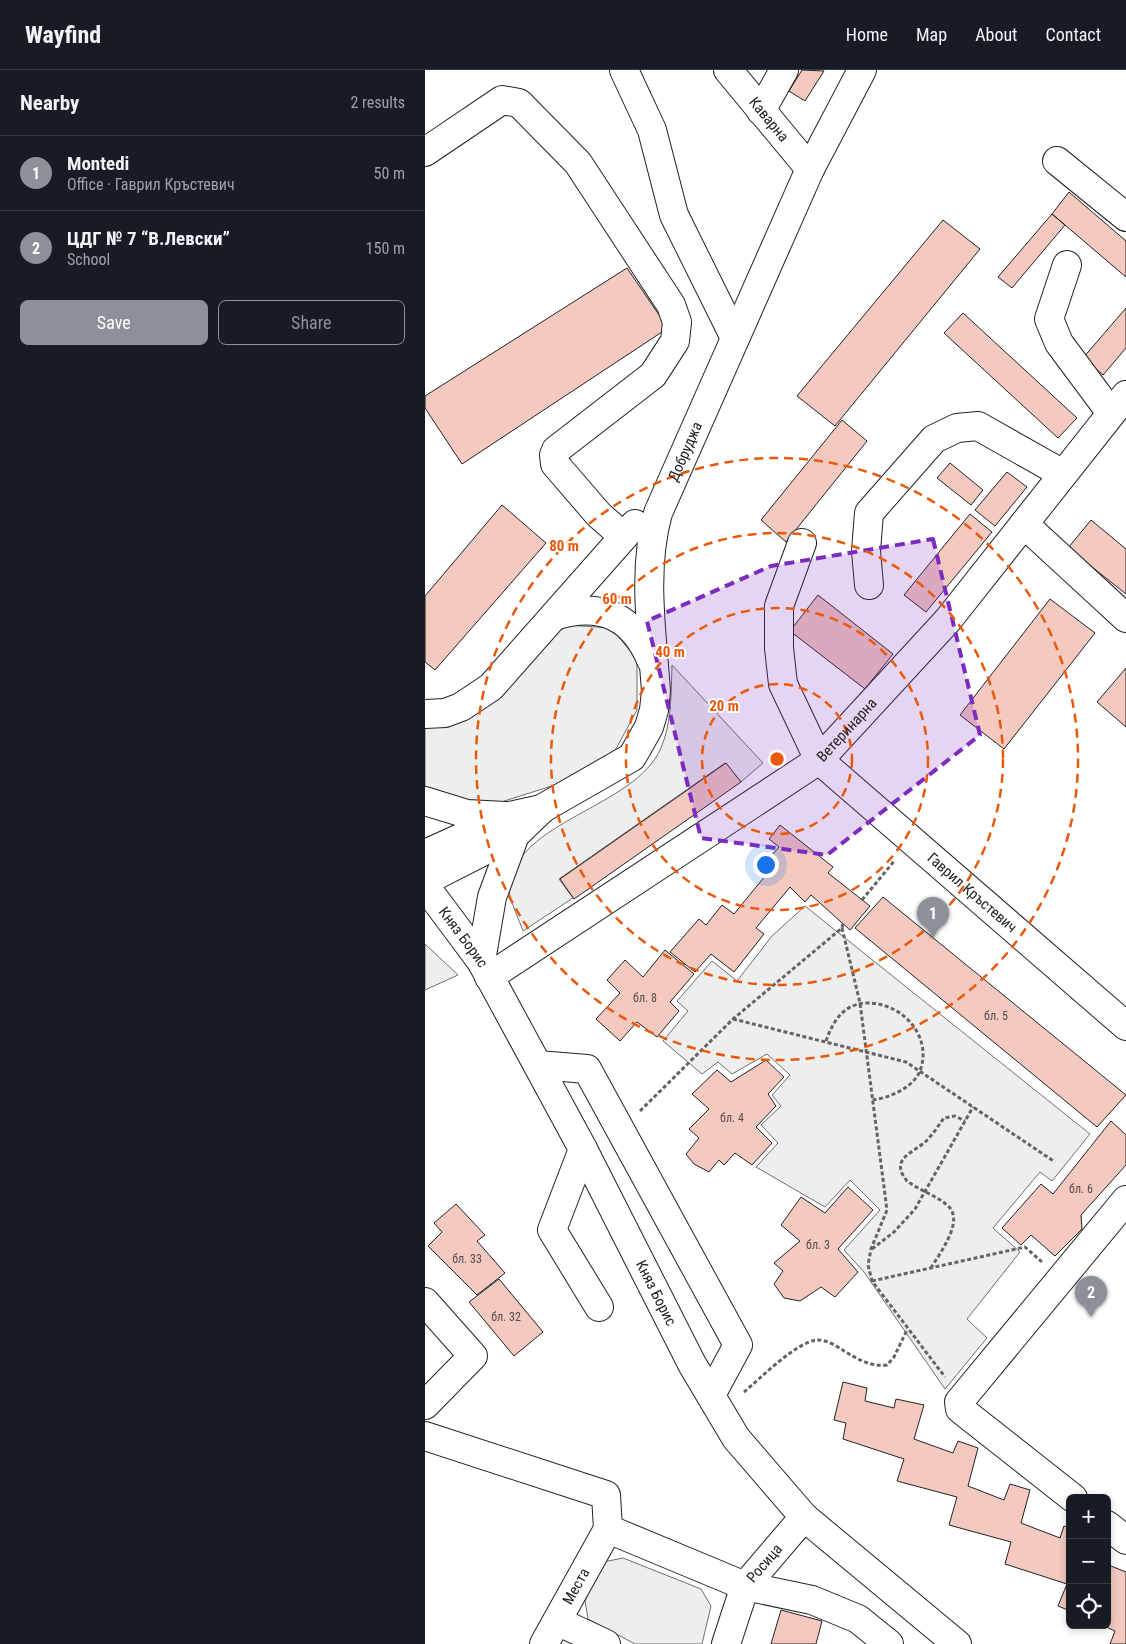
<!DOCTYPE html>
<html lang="en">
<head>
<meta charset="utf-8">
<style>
  body { margin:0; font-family:"Roboto Condensed",sans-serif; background:#20242c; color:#f1f3f6 }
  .controls { position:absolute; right:15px; bottom:15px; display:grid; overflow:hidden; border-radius:8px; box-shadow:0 2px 8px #0003 }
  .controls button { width:45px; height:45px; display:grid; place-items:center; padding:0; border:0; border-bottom:1px solid #363941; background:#171b24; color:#f1f3f6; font:25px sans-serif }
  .you { position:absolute; left:340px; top:794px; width:18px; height:18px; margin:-12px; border:4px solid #fff; border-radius:50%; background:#1a73e8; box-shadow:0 0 0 8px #1a73e833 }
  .badge { display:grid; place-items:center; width:32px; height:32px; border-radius:50%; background:#8c9099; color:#fff; font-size:16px; font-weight:700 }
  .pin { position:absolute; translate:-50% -41px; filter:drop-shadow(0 1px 2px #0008) }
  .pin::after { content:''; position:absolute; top:26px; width:18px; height:15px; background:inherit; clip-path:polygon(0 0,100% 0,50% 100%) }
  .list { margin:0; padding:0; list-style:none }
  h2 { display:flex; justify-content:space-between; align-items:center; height:65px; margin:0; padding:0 20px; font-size:21px }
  h2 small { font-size:16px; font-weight:400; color:#9ea1a6 }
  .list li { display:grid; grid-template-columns:32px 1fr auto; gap:15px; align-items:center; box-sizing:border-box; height:75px; padding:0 20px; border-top:1px solid #363941 }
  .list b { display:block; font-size:19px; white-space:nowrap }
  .list p { margin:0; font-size:16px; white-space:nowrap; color:#9ea1a6 }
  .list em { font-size:16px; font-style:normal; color:#9ea1a6 }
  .actions { display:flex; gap:10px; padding:15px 20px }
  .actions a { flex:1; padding:11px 0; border:1px solid #8c9099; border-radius:8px; text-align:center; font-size:18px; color:#8c9099 }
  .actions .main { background:#8c9099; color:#fff }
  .icon { flex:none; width:28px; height:28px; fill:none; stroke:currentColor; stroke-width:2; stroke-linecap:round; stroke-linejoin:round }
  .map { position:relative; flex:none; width:701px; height:1574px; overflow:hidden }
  header { display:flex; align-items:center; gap:30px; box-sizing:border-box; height:70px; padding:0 25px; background:#171b24; border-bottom:1px solid #363941 }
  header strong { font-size:24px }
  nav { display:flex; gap:28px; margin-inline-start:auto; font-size:18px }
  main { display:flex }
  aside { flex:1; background:#171b24 }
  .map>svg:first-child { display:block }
  .green { fill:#eee; stroke:#6f6f6f }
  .building { fill:#f3c9c0; stroke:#222 }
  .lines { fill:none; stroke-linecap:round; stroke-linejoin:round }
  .minor-casing { stroke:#222; stroke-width:30 }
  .path { stroke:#646464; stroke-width:3; stroke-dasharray:4 2.5; stroke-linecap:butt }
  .minor { stroke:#fff; stroke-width:28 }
  .marked { fill:#7b2cbf; fill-opacity:0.2; stroke:#7b2cbf; stroke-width:4; stroke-dasharray:10 6; stroke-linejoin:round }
  .ring { fill:none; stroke:#e8590c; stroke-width:2.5; stroke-dasharray:9 6 }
  .labels { text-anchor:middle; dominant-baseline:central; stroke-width:4; stroke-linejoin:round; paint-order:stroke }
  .number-label { font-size:12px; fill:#564c4a }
  .street-label { font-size:15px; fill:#222; stroke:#fff }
  .centre { fill:#e8590c; stroke:#fff; stroke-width:2.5 }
  .ring-label { font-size:15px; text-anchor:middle; font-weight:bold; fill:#e8590c; stroke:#fff; stroke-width:4; stroke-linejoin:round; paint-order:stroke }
</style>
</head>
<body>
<header>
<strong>Wayfind</strong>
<nav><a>Home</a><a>Map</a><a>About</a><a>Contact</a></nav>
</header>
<main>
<aside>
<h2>Nearby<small>2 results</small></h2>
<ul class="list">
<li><span class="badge">1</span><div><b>Montedi</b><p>Office · Гаврил Кръстевич</p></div><em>50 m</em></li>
<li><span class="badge">2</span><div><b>ЦДГ № 7 “В.Левски”</b><p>School</p></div><em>150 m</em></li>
</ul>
<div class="actions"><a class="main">Save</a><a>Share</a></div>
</aside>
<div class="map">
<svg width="701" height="1574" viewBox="0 0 701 1574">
  <rect width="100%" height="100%" fill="#fff"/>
  <!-- green -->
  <path class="green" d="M143,555L186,558L212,589V640L186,688L133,714L73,733L17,727L0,719V654L14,657L60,635L113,576Z
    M247,595L338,693L316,712L300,693L134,809L148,828L98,861C95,852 83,827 84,818C90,750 209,739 236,678C247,652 246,623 247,595Z
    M380,836L665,1064L627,1111L615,1102L568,1158L595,1182L542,1249L562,1268L520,1319L439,1202L419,1180L455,1140L425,1110L400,1137L331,1097L353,1073L336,1055L356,1036L347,1025L365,1005L342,984L307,1004L293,992L277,1004L238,971L263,941L252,931L287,891L312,911L347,866Z
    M0,874L33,905L0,920Z
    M198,1488L276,1519L286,1536L277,1574H210L163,1549L160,1531L178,1492Z"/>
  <!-- building -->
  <path class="building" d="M377,0L399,1L380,31L364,21Z
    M644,122L701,171V207L627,144Z
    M627,144L640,155L587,218L573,207Z
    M518,150L555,179L410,356L372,326Z
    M202,198L243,258L37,394L0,338V326Z
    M701,238V278L678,305L658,288Z
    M538,243L652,348L633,368L519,263Z
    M417,350L442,371L361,472L336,450Z
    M525,393L558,420L546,435L512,408Z
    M582,402L602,417L570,456L550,440Z
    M77,435L121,473L10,600L0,592V526Z
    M545,444L567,462L501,542L479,525Z
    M666,450L701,479V524L643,478Z
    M393,525L468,584L440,619L365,561Z
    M625,529L670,563L579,679L535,645Z
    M701,598V657L672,632Z
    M301,693L316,712L149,829L135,809Z
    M355,755L408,797L403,803L445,836L425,860L386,825L380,832L365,817L331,858L339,864L309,902L286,884L270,902L245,882L274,849L281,855L297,835L309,844L345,800L339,794L354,777L344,769Z
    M458,827L701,1025L672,1057L430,858Z
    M240,880L269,904L245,932L254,941L232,967L212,952L195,971L171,949L195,923L182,910L200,890L218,907Z
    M341,990L359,1007L343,1024L351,1036L331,1057L347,1073L327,1095L310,1083L299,1095L294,1090L284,1102L269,1094L261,1084L274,1068L264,1059L284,1039L267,1024L292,1000L306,1012Z
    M686,1051L701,1065V1095L656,1145L657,1159L630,1186L606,1165L596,1175L577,1158L616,1114L628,1124Z
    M423,1117L448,1140L413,1179L433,1202L410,1227L396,1217L375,1231L359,1228L349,1214L358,1201L349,1193L375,1171L356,1155L376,1127L400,1143Z
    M31,1134L60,1165L52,1171L80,1203L52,1225L3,1176L17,1162L9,1153Z
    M74,1209L118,1262L89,1286L44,1232Z
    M418,1312L442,1318L440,1331L469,1338L471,1329L499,1335L489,1369L528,1383L533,1371L553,1378L543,1416L579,1430L585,1414L605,1420L596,1453L635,1468L639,1456L645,1458V1541L633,1536L642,1514L580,1494L586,1472L524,1455L532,1427L472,1411L479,1389L418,1369L421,1353L409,1350Z
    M686,1496L701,1502V1574H685L690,1561L677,1555H682V1508Z
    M356,1540L397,1551L391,1574H346Z"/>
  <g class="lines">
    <defs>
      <g id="minor">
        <path d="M199,0L227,60L249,145L310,268"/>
        <path id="s1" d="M303,0L385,99"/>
        <path d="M336,41L359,0"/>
        <path d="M0,82L77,30L94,33L153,93L246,235L252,252L250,271L228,305L131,380L129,385L130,394L174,445L198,466"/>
        <path d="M632,91L701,147"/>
        <path d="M642,195L624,249L634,273L686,343"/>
        <path d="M599,454L701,548"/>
        <path id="s2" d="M377,473L354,536V578L358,614L394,690L701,956"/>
        <path d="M444,515L441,481L444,443L509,369L532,358L553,356L638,404"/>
        <path d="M132,545C177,532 208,547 226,590"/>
        <path d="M0,644L20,643L36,637L66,617L210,454"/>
        <path d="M0,731L42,744L80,746"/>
        <path d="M0,784L84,746L117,739"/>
        <path id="s3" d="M0,811L90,765L118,738L207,687L224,657L229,640L231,621C227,563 217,500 233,443L385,99L437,0"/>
        <path id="s4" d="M0,816L56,891L158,1079L267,1294L311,1368L379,1447L532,1574"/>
        <path d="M56,891L67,827L90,765"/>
        <path id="s5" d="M64,907L394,690L523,550L701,325"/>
        <path d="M113,995L162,999L313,1275L286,1325"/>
        <path d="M158,1079L127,1160L174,1237"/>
        <path d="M0,1232L48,1286L0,1335"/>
        <path d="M0,1366L181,1425L183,1459"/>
        <path d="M648,1428L535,1339L534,1332L701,1130"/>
        <path d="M682,1455L701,1470"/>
        <path d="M183,1459L320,1516L387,1530L433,1549L464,1574"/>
        <path d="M132,1551L181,1574"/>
        <path id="s6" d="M119,1574L183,1459"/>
        <path id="s7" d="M301,1574L320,1516L379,1447"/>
      </g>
    </defs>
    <!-- minor casing -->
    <use href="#minor" class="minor-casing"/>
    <!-- path -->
    <path class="path" d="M437,830L470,790
      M417,858L435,933L462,1140L446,1179L443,1195L447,1211L520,1307
      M308,949L481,992L630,1092
      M401,971C408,951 419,933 443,933C477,933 508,966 495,1001C488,1018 464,1028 447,1030
      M215,1041L308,949L417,858L418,853
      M447,1179L469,1162L490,1139L548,1037
      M506,1198C514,1184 541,1150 522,1135C510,1125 494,1120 482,1111C465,1090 485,1084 499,1073C507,1066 513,1056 519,1048L530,1046L540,1051
      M447,1211L600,1177L617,1192
      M319,1322C337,1307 369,1274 391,1270C400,1269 412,1276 419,1281C433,1289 445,1297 462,1295L469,1287L482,1260"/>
    <!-- minor -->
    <use href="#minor" class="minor"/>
  </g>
  <!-- marked area -->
  <path class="marked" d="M508,469L555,665L402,785L276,768L222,551L346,496Z"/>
  <!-- distance rings -->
  <g class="ring">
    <circle cx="352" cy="689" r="75"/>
    <circle cx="352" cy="689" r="151"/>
    <circle cx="352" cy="689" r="226"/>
    <circle cx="352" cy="689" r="301"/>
  </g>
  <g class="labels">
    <!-- number labels -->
    <g class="number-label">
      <text x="220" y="928">бл. 8</text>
      <text x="571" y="946">бл. 5</text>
      <text x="307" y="1048">бл. 4</text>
      <text x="656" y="1119">бл. 6</text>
      <text x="393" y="1175">бл. 3</text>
      <text x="42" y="1189">бл. 33</text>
      <text x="81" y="1247">бл. 32</text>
    </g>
    <!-- street labels -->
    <g class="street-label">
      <text stroke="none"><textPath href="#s1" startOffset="64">Каварна</textPath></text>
      <text stroke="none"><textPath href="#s3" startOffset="560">Добруджа</textPath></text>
      <text stroke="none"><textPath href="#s5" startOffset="436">Ветеринарна</textPath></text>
      <text stroke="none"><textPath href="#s2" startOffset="432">Гаврил Кръстевич</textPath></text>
      <text stroke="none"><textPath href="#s4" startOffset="64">Княз Борис</textPath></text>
      <text stroke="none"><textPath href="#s4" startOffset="469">Княз Борис</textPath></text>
      <text stroke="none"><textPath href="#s7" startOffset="91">Росица</textPath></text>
      <text stroke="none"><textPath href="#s6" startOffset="66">Места</textPath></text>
    </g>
  </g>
  <circle cx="352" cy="689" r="8" class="centre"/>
  <g class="ring-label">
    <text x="139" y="481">80 m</text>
    <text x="192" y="534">60 m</text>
    <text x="245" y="587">40 m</text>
    <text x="299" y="641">20 m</text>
  </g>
</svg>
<div class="controls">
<button>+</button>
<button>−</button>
<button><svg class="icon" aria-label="locate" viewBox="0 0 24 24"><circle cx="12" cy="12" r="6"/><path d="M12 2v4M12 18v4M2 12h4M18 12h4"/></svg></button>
</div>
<div class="you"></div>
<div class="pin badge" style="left:508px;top:868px">1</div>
<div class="pin badge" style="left:666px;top:1247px">2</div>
</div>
</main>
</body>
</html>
